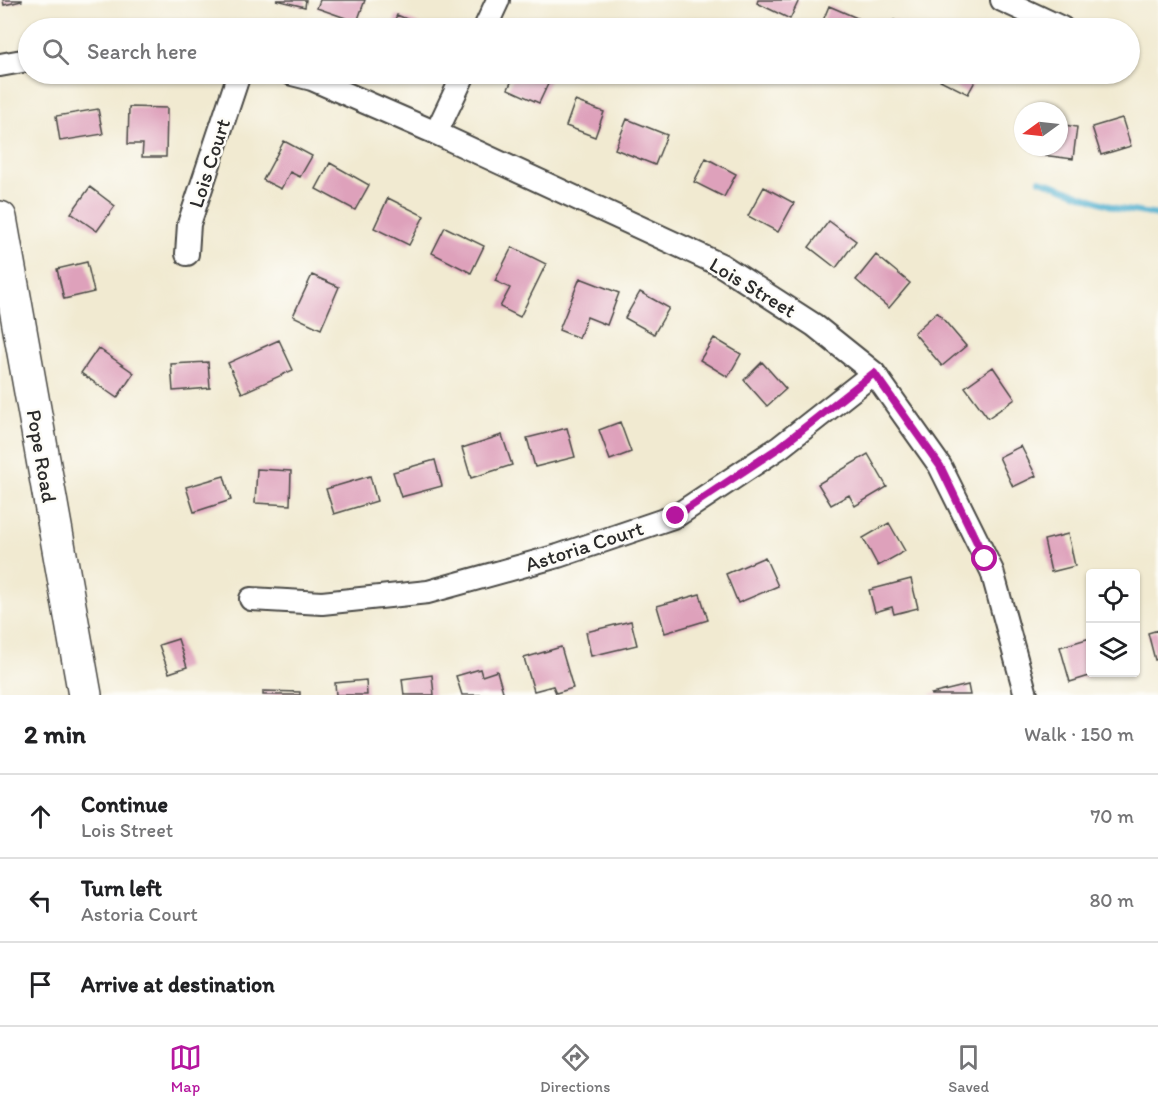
<!DOCTYPE html>
<html lang="en">
<head>
<meta charset="utf-8">
<style>
  body { margin:0; font-family:Itim,sans-serif; background:#f2f2f2; color:#202124 }
  .controls { position:absolute; right:18px; bottom:18px; display:grid; overflow:hidden; border-radius:6px; box-shadow:0 2px 4px #0004 }
  .controls button { width:54px; height:54px; display:grid; place-items:center; padding:0; border:0; border-bottom:2px solid #e0e0e0; background:#fff; color:#202124; font:30px sans-serif }
  .compass { position:absolute; left:1014px; top:102px; width:54px; height:54px; border-radius:50%; background:#fff; box-shadow:0 2px 4px #0004; rotate:255deg }
  .stop { position:absolute; width:18px; height:18px; margin:-14px; border:4px solid #b5179e; border-radius:50%; background:#fff }
  .stop.end { background:#b5179e; border-color:#fff; box-shadow:0 2px 6px #0008 }
  .list { margin:0; padding:0; list-style:none }
  h2 { display:flex; justify-content:space-between; align-items:center; height:78px; margin:0; padding:0 24px; font-size:26px }
  h2 small { font-size:20px; font-weight:400; color:#757577 }
  .list li { display:grid; grid-template-columns:39px 1fr auto; gap:18px; align-items:center; box-sizing:border-box; height:84px; padding:0 24px; border-top:2px solid #e0e0e0 }
  .list b { display:block; font-size:22px; white-space:nowrap }
  .list p { margin:0; font-size:20px; white-space:nowrap; color:#757577 }
  .list em { font-size:20px; font-style:normal; color:#757577 }
  .icon { flex:none; width:33px; height:33px; fill:none; stroke:currentColor; stroke-width:2; stroke-linecap:round; stroke-linejoin:round }
  .map { position:relative; flex:none; width:1158px; height:695px; overflow:hidden }
  .search { position:absolute; background:#fff; box-shadow:0 2px 4px #0004; left:18px; right:18px; top:18px; height:66px; display:flex; align-items:center; gap:15px; box-sizing:border-box; padding:0 21px; border-radius:33px; color:#757577; font-size:22px }
  .sheet { height:330px; background:#fff }
  nav { display:flex; justify-content:space-around; align-items:center; box-sizing:border-box; height:84px; border-top:2px solid #e0e0e0; background:#fff; font-size:16px; color:#757577 }
  nav a { display:grid; justify-items:center; gap:3px }
  nav .on { color:#b5179e }
  .map>svg:first-child { display:block }
  .lines { fill:none; stroke-linecap:round; stroke-linejoin:round }
  .stream { stroke:#51b0cf; stroke-width:6 }
  .building { fill:#dea1bb }
  .street-casing { stroke:#494844; stroke-width:26 }
  .secondary-casing { stroke:#494844; stroke-width:36 }
  .street { stroke:#fff; stroke-width:22 }
  .secondary { stroke:#fff; stroke-width:33 }
  .route { stroke:#b5179e; stroke-width:8 }
  .labels { text-anchor:middle; dominant-baseline:central; stroke-width:5; stroke-linejoin:round; paint-order:stroke }
  .street-label { font-size:21px; fill:#2b2b2b; stroke:#fdfcf7 }
</style>
</head>
<body>
<div class="map">
<svg width="1158" height="695" viewBox="0 0 1158 695">
  <rect width="100%" height="100%" fill="#fdfcf7"/>
  <filter id="ink" filterUnits="userSpaceOnUse"><feTurbulence type="fractalNoise" baseFrequency=".0167" numOctaves="2"/><feDisplacementMap in="SourceGraphic" scale="12" xChannelSelector="R" yChannelSelector="G"/><feConvolveMatrix kernelMatrix="1 2 1 2 8 2 1 2 1" color-interpolation-filters="sRGB"/></filter>
  <filter id="wash" filterUnits="userSpaceOnUse"><feTurbulence type="fractalNoise" baseFrequency=".008" numOctaves="4" result="noise"/><feDisplacementMap in="SourceGraphic" scale="24" xChannelSelector="R" yChannelSelector="G"/><feGaussianBlur stdDeviation="1.35" result="paint"/><feColorMatrix in="noise" values="0 0 0 0 0 0 0 0 0 0 0 0 0 0 0 0 0 1.4 0 .05"/><feComposite in="paint" operator="in"/></filter>
  <g filter="url(#wash)">
    <rect width="100%" height="100%" fill="#f1ead1"/>
    <g class="lines">
      <!-- stream -->
      <path class="stream" d="M1040,180L1119,209L1158,215"/>
    </g>
    <g id="blocks">
      <!-- building -->
      <path class="building" d="M3,0H22V1L4,5Z
        M276,0H306L305,7Z
        M320,0H365L357,22L317,8Z
        M758,0H799L790,19L757,3Z
        M829,6L864,21L861,28H820Z
        M397,15L428,28H391Z
        M894,20L910,28H890Z
        M515,74H536L550,80L539,103L508,89Z
        M943,74H979L968,94L940,80Z
        M575,101L604,112L595,137L566,126Z
        M129,107L167,108L166,157H142L143,144H128Z
        M98,109L103,134L60,141L56,116Z
        M1122,118L1131,146L1101,155L1092,127Z
        M627,119L667,135L655,165L615,149Z
        M1059,124L1077,127L1073,159L1042,155L1043,147H1059Z
        M284,141L312,156L300,177L290,172L281,189L263,180Z
        M706,158L736,174L724,197L694,182Z
        M330,163L369,185L355,210L316,189Z
        M90,187L115,206L97,231L71,213Z
        M764,187L794,203L778,232L748,216Z
        M388,198L424,216L409,245L374,228Z
        M829,221L856,241L836,268L809,247Z
        M445,227L484,246L471,273L432,253Z
        M512,247L546,264L520,317L500,307L510,288L495,281Z
        M876,255L910,283L889,308L856,280Z
        M87,262L94,292L64,299L57,269Z
        M312,275L339,287L321,329L293,316Z
        M580,278L619,293L607,325L587,317L579,338L559,330Z
        M640,292L669,308L654,334L625,318Z
        M937,312L966,346L942,366L914,333Z
        M714,338L741,354L728,377L700,360Z
        M279,340L293,370L242,393L228,363Z
        M98,348L134,373L117,398L81,373Z
        M208,362L210,388L173,391L171,364Z
        M762,362L786,389L767,406L744,380Z
        M993,367L1015,399L988,418L965,387Z
        M620,422L631,452L610,460L599,430Z
        M567,428L575,457L535,467L527,438Z
        M502,435L512,465L471,478L462,448Z
        M1021,446L1036,476L1013,487L999,457Z
        M868,454L887,487L855,506L849,495L831,505L818,484Z
        M435,460L442,486L401,497L393,472Z
        M257,469L291,471L290,505L255,503Z
        M224,476L231,500L194,512L186,487Z
        M370,476L377,501L334,514L326,489Z
        M889,523L905,551L878,566L863,538Z
        M1068,534L1075,566L1051,572L1044,540Z
        M765,557L778,586L738,603L726,574Z
        M911,579L918,608L894,614L892,607L875,612L869,590Z
        M700,594L708,620L665,633L657,606Z
        M631,621L637,645L591,656L586,632Z
        M1158,630V659L1155,660L1148,633Z
        M1090,638V672L1099,673L1070,682L1060,647Z
        M178,639L187,667L169,673L159,645Z
        M561,647L573,688L556,693L553,686L534,691L524,658Z
        M480,669L482,676L497,671L504,695H462L456,676Z
        M432,675L434,695H404L402,679Z
        M366,680L367,695H336L335,683Z
        M968,685L970,695H931V694Z
        M263,691L300,692V695H263Z"/>
    </g>
  </g>
  <g filter="url(#ink)">
    <use href="#blocks" fill-opacity="0" stroke="#494844" stroke-width="1.5"/>
    <g class="lines">
      <defs>
        <path id="street" d="M1002,0L1062,28
          M485,28L498,0
          M0,65L28,60
          M292,74L312,79L436,133L721,265L814,325L874,373L940,466L992,571L1026,695
          M436,133L464,74
          M187,254L189,224L239,74
          M251,599L322,603L428,592L558,556L676,516L780,447L874,373"/>
        <path id="secondary" d="M0,218L85,695"/>
      </defs>
      <!-- street casing -->
      <use href="#street" class="street-casing"/>
      <!-- secondary casing -->
      <use href="#secondary" class="secondary-casing"/>
      <!-- street -->
      <use href="#street" class="street"/>
      <!-- secondary -->
      <use href="#secondary" class="secondary"/>
    </g>
  </g>
  <g class="lines" filter="url(#ink)">
    <!-- route -->
    <path class="route" d="M676,516L780,447L874,373L940,466L985,559"/>
  </g>
  <g class="labels">
    <!-- street labels -->
    <g class="street-label">
      <text transform="translate(209 163) rotate(-72)">Lois Court</text>
      <text transform="translate(753 287) rotate(31)">Lois Street</text>
      <text transform="translate(42 456) rotate(80)">Pope Road</text>
      <text transform="translate(584 546) rotate(-18)">Astoria Court</text>
    </g>
  </g>
</svg>
<div class="controls">
<button><svg class="icon" aria-label="locate" viewBox="0 0 24 24"><circle cx="12" cy="12" r="6"/><path d="M12 2v4M12 18v4M2 12h4M18 12h4"/></svg></button>
<button><svg class="icon" aria-label="layers" viewBox="0 0 24 24"><path d="M12 4l9 5-9 5-9-5zM3 14l9 5 9-5"/></svg></button>
</div>
<svg class="compass" viewBox="-18 -18 36 36"><path d="M0-13l5 13h-10z" fill="#e53935"/><path d="M0 13l5-13h-10z" fill="#757577"/></svg>
<div class="stop" style="left:985px;top:559px"></div>
<div class="stop end" style="left:676px;top:516px"></div>
<div class="search"><svg class="icon" aria-label="search" viewBox="0 0 24 24"><circle cx="10" cy="10" r="6"/><path d="M15 15l6 6"/></svg>Search here</div>
</div>
<section class="sheet">
<h2>2 min<small>Walk · 150 m</small></h2>
<ul class="list">
<li><svg class="icon" aria-label="ahead" viewBox="0 0 24 24"><path d="M12 20V5M6 11l6-6 6 6"/></svg><div><b>Continue</b><p>Lois Street</p></div><em>70 m</em></li>
<li><svg class="icon" aria-label="left" viewBox="0 0 24 24"><path d="M17 20v-9H6M10 6l-5 5 5 5"/></svg><div><b>Turn left</b><p>Astoria Court</p></div><em>80 m</em></li>
<li><svg class="icon" aria-label="arrive" viewBox="0 0 24 24"><path d="M6 21V4h12l-3 4 3 4H6"/></svg><div><b>Arrive at destination</b></div></li>
</ul>
</section>
<nav>
<a class="on"><svg class="icon" aria-label="map" viewBox="0 0 24 24"><path d="M3 6l6-2 6 2 6-2v14l-6 2-6-2-6 2zM9 4v14M15 6v14"/></svg>Map</a>
<a><svg class="icon" aria-label="directions" viewBox="0 0 24 24"><path d="M12 3l9 9-9 9-9-9zM9 14v-3h6M13 9l2 2-2 2"/></svg>Directions</a>
<a><svg class="icon" aria-label="saved" viewBox="0 0 24 24"><path d="M7 4h10v16l-5-4-5 4z"/></svg>Saved</a>
</nav>
</body>
</html>
